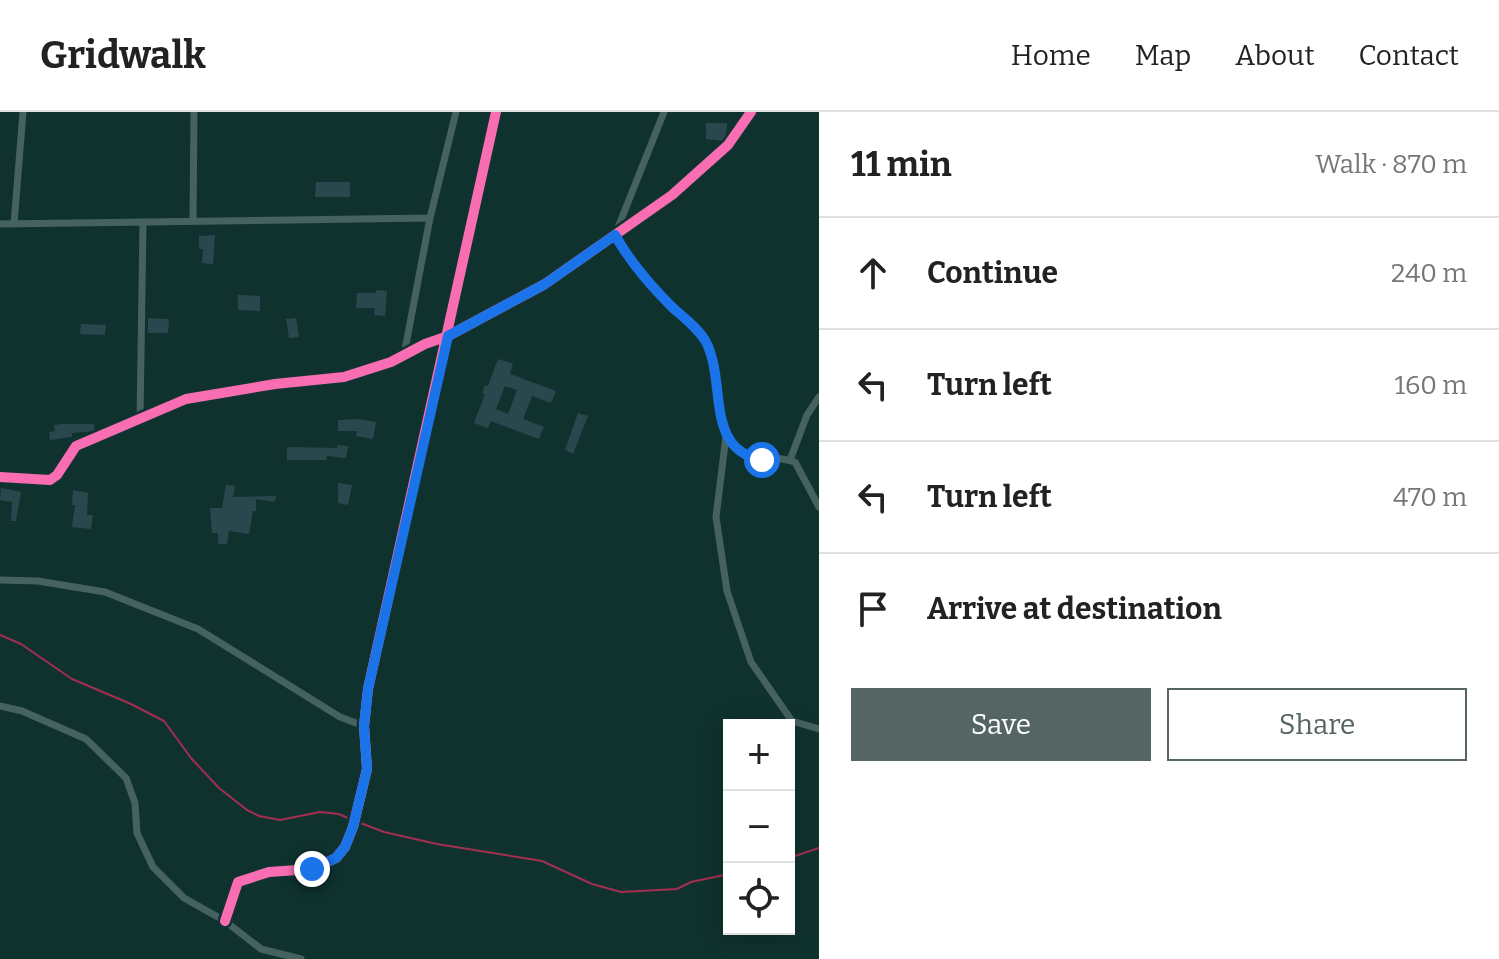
<!DOCTYPE html>
<html lang="en">
<head>
<meta charset="utf-8">
<style>
  body { margin:0; font-family:Bitter,serif; background:#f6f6f6; color:#222 }
  .controls { position:absolute; right:24px; bottom:24px; display:grid; overflow:hidden; border-radius:0px; box-shadow:0 4px 20px #0003 }
  .controls button { width:72px; height:72px; display:grid; place-items:center; padding:0; border:0; border-bottom:2px solid #e0e0e0; background:#fff; color:#222; font:40px sans-serif }
  .stop { position:absolute; width:24px; height:24px; margin:-18px; border:6px solid #1a73e8; border-radius:50%; background:#fff }
  .stop.end { background:#1a73e8; border-color:#fff; box-shadow:0 2px 8px #0008 }
  .list { margin:0; padding:0; list-style:none }
  h2 { display:flex; justify-content:space-between; align-items:center; height:104px; margin:0; padding:0 32px; font-size:34px }
  h2 small { font-size:26px; font-weight:400; color:#767676 }
  .list li { display:grid; grid-template-columns:52px 1fr auto; gap:24px; align-items:center; box-sizing:border-box; height:112px; padding:0 32px; border-top:2px solid #e0e0e0 }
  .list b { display:block; font-size:30px; white-space:nowrap }
  .list em { font-size:26px; font-style:normal; color:#767676 }
  .actions { display:flex; gap:16px; padding:24px 32px }
  .actions a { flex:1; padding:18px 0; border:2px solid #546563; border-radius:0px; text-align:center; font-size:28px; color:#546563 }
  .actions .main { background:#546563; color:#fff }
  .icon { flex:none; width:44px; height:44px; fill:none; stroke:currentColor; stroke-width:2; stroke-linecap:round; stroke-linejoin:round }
  .map { position:relative; flex:none; width:819px; height:847px; overflow:hidden }
  header { display:flex; align-items:center; gap:48px; box-sizing:border-box; height:112px; padding:0 40px; background:#fff; border-bottom:2px solid #e0e0e0 }
  header strong { font-size:38px }
  nav { display:flex; gap:44px; margin-inline-start:auto; font-size:28px }
  main { display:flex }
  aside { flex:1; background:#fff }
  .map>svg:first-child { display:block }
  .lines { fill:none; stroke-linecap:round; stroke-linejoin:round }
  .stream { stroke:#a22f52; stroke-width:2 }
  .building { fill:#2a474e; fill-rule:evenodd }
  .street { stroke:#456260; stroke-width:7 }
  .cycleway-casing { stroke:#113330; stroke-width:15 }
  .cycleway { stroke:#f96db3; stroke-width:10 }
  .route { stroke:#1a73e8; stroke-width:10 }
</style>
</head>
<body>
<header>
<strong>Gridwalk</strong>
<nav><a>Home</a><a>Map</a><a>About</a><a>Contact</a></nav>
</header>
<main>
<div class="map">
<svg width="819" height="847" viewBox="0 0 819 847">
  <rect width="100%" height="100%" fill="#0f322f"/>
  <g class="lines">
    <!-- stream -->
    <path class="stream" d="M0,523L21,532L72,567L131,592L164,609L191,646L219,676L247,698L259,704L280,708L320,700L339,702L352,708
      M358,710L384,720L437,732L542,749L592,772L621,780L677,777L691,770L729,762
      M789,746L819,736"/>
  </g>
  <!-- building -->
  <path class="building" d="M706,11H727L726,24L723,29L706,27Z
    M316,70H350V85H315Z
    M215,123L213,152L202,151L203,137H199V124Z
    M376,178L387,179L385,204L374,203L375,196H356L357,181H376Z
    M238,183L260,184V199L238,198Z
    M148,206L169,207L168,221H148Z
    M296,206L299,225L289,226L286,207Z
    M81,212L106,213L105,223L80,222Z
    M498,247L513,252L510,262L556,279L551,291L532,284L523,307L544,315L539,327L491,309L488,316L474,311L485,282L482,281L485,273L488,274ZM505,274L517,278L508,302L496,297Z
    M578,301L588,304L573,342L565,338Z
    M359,307L376,310L373,327L356,324L357,319H338V308Z
    M62,312H94V319L72,321V325L50,328L49,320L55,319L54,313Z
    M337,333L348,334L346,346L327,344L326,348H287V335L337,336Z
    M338,371L352,373L348,393L338,391Z
    M226,373L235,374L233,385L276,384L275,390L256,387V399H253L249,422L229,419L227,432H218V421H212L210,396H222Z
    M1,376L21,380L16,409H11L12,390L0,388Z
    M73,378L88,381L87,403H93L91,417L72,415L75,393H72Z"/>
  <g class="lines">
    <!-- street -->
    <path class="street" d="M664,0L615,123C629,148 648,169 668,191C680,203 699,215 707,231C718,256 716,316 731,332C751,352 772,342 795,350L819,395
      M193,108L194,0
      M0,112L430,106
      M14,112L23,0
      M404,243L430,106L456,0
      M140,307L143,110
      M726,324L716,405L727,479L751,550L792,609L819,617
      M790,348L807,303L819,285
      M0,365L50,368L57,363L76,334L186,287L275,272L344,265L391,250L425,232L448,224L545,172L672,83L728,33L751,0
      M0,468L38,469L105,480L198,517L340,605L364,614
      M0,594L22,599L86,627L126,666L135,691L137,721L153,755L184,786L225,809L261,837L301,847
      M225,809L238,770L269,760L312,757L336,746L345,735L353,715L367,657L364,614L368,577L496,0"/>
    <defs>
      <path id="cycleway" d="M0,365L50,368L57,363L76,334L186,287L275,272L344,265L391,250L425,232L448,224L545,172L672,83L728,33L751,0
        M225,809L238,770L269,760L312,757L336,746L345,735L353,715L367,657L364,614L368,577L496,0"/>
    </defs>
    <!-- cycleway casing -->
    <use href="#cycleway" class="cycleway-casing"/>
    <!-- cycleway -->
    <use href="#cycleway" class="cycleway"/>
  </g>
  <g class="lines">
    <!-- route -->
    <path class="route" d="M312,757L336,746L345,735L353,715L367,657L364,614L368,577L448,224L545,172L615,123C630,150 650,173 672,195C683,205 699,217 706,230C727,271 704,337 762,348"/>
  </g>
</svg>
<div class="controls">
<button>+</button>
<button>−</button>
<button><svg class="icon" aria-label="locate" viewBox="0 0 24 24"><circle cx="12" cy="12" r="6"/><path d="M12 2v4M12 18v4M2 12h4M18 12h4"/></svg></button>
</div>
<div class="stop" style="left:762px;top:348px"></div>
<div class="stop end" style="left:312px;top:757px"></div>
</div>
<aside>
<h2>11 min<small>Walk · 870 m</small></h2>
<ul class="list">
<li><svg class="icon" aria-label="ahead" viewBox="0 0 24 24"><path d="M12 20V5M6 11l6-6 6 6"/></svg><div><b>Continue</b></div><em>240 m</em></li>
<li><svg class="icon" aria-label="left" viewBox="0 0 24 24"><path d="M17 20v-9H6M10 6l-5 5 5 5"/></svg><div><b>Turn left</b></div><em>160 m</em></li>
<li><svg class="icon" aria-label="left" viewBox="0 0 24 24"><path d="M17 20v-9H6M10 6l-5 5 5 5"/></svg><div><b>Turn left</b></div><em>470 m</em></li>
<li><svg class="icon" aria-label="arrive" viewBox="0 0 24 24"><path d="M6 21V4h12l-3 4 3 4H6"/></svg><div><b>Arrive at destination</b></div></li>
</ul>
<div class="actions"><a class="main">Save</a><a>Share</a></div>
</aside>
</main>
</body>
</html>
